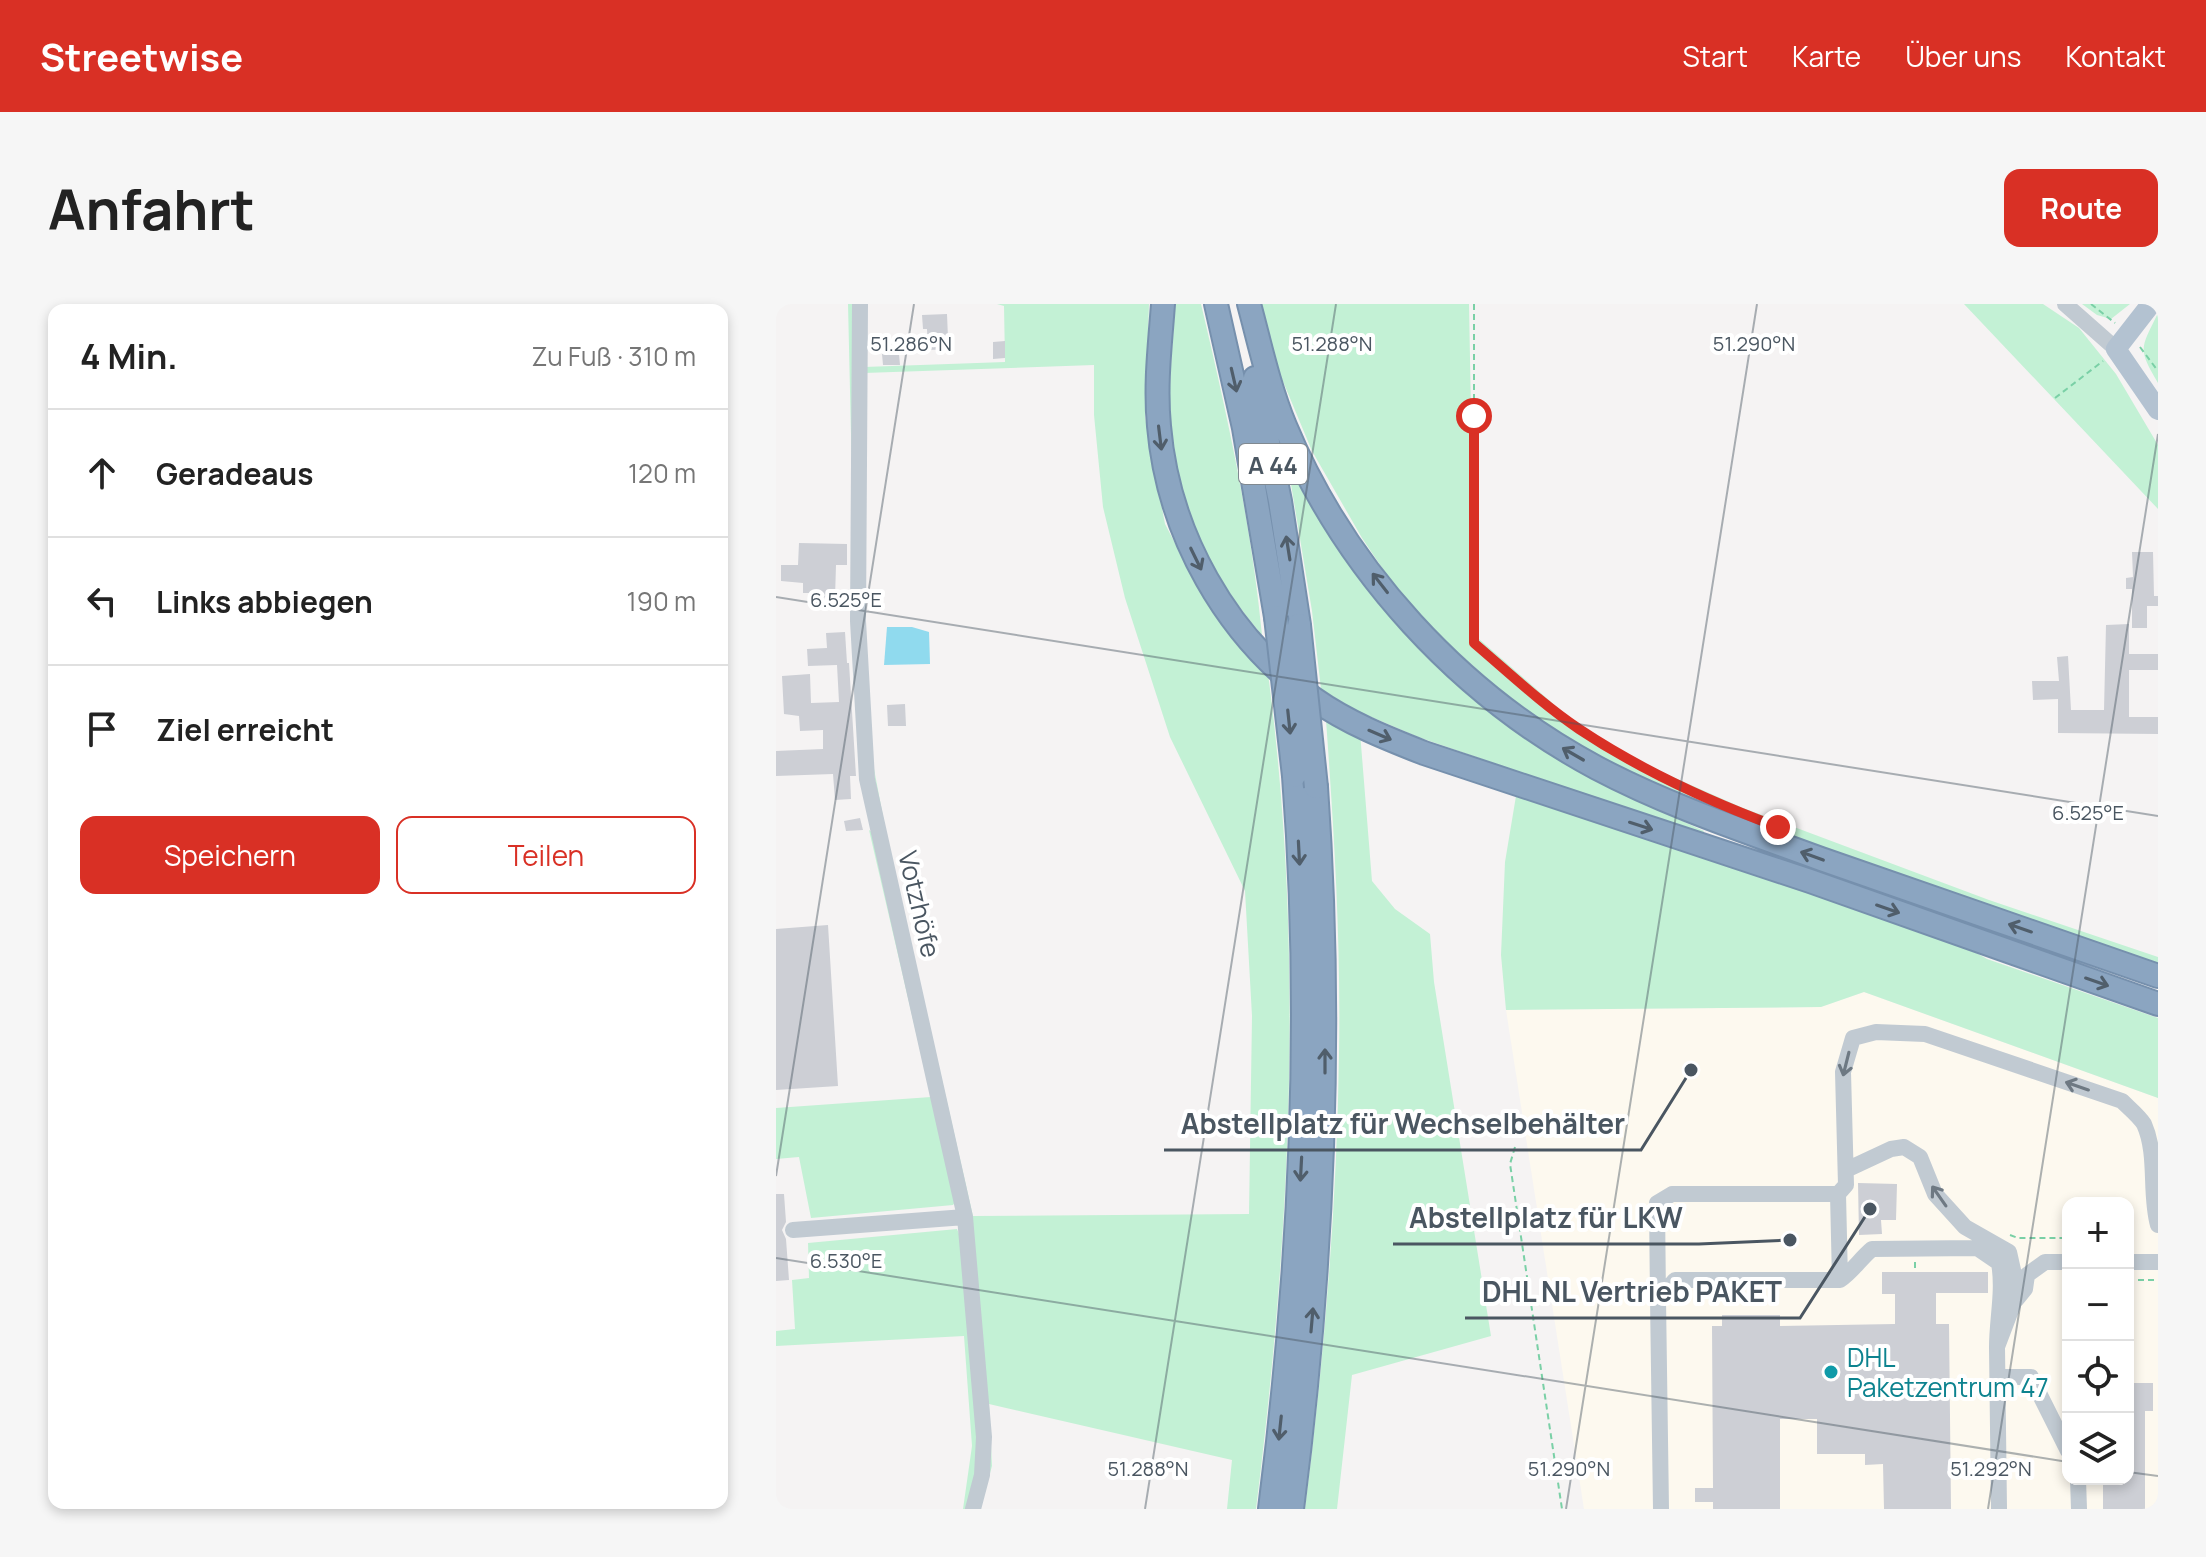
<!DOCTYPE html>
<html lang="de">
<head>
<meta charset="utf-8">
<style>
  body { margin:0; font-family:Manrope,sans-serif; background:#f6f6f6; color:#222 }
  .controls { position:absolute; right:24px; bottom:24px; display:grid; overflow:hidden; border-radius:16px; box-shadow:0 4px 12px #0003 }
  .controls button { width:72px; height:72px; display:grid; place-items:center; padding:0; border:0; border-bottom:2px solid #e0e0e0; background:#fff; color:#222; font:40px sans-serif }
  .stop { position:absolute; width:24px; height:24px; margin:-18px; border:6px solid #d93025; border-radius:50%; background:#fff }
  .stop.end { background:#d93025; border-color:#fff; box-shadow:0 2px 8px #0008 }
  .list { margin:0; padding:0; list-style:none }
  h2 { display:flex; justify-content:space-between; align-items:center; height:104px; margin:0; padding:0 32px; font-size:34px }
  h2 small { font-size:26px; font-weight:400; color:#767676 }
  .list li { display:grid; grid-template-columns:52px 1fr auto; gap:24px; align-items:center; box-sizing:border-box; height:128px; padding:0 32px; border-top:2px solid #e0e0e0 }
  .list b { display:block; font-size:30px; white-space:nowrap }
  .list em { font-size:26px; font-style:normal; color:#767676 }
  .actions { display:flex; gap:16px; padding:24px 32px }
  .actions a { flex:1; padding:18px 0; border:2px solid #d93025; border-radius:16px; text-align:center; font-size:28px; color:#d93025 }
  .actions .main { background:#d93025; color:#fff }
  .icon { flex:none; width:44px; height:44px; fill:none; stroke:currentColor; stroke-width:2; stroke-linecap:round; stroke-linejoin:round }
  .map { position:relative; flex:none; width:1382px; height:1205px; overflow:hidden; border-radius:16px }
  header { display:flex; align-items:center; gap:48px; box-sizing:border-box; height:112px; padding:0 40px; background:#d93025; color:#fff }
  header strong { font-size:38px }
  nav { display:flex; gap:44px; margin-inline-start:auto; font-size:28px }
  .intro { display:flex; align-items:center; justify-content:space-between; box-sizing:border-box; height:192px; padding:0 48px }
  h1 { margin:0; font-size:56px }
  .button { padding:20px 36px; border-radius:16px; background:#d93025; color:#fff; font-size:28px; font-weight:700 }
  main { display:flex; gap:48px; padding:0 48px }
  aside { flex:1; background:#fff; border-radius:16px; box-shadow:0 4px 12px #0003 }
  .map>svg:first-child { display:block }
  .commercial { fill:#fdf9ef; fill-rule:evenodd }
  .green { fill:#c3f1d5 }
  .water { fill:#90daee }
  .building { fill:#cdcfd5 }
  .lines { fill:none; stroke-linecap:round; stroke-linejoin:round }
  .highway-casing { stroke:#7690ad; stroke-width:26 }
  .path { stroke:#7ad0a6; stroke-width:2; stroke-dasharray:6 4; stroke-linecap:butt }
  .minor { stroke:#c1cad2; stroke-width:16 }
  .major { stroke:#b3c2d1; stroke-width:20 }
  .highway { stroke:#8ba5c1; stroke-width:22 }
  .highway-bridge-casing { stroke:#7690ad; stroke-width:26; stroke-linecap:butt }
  .highway-bridge { stroke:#8ba5c1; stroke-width:22 }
  .oneway { stroke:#505e6b }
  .oneway2 { stroke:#6e7983 }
  .route { stroke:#d93025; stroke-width:10 }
  .ticks { fill:none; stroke:#4a5661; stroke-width:2; stroke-opacity:0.45 }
  .culture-dot { fill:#0f9aa8; stroke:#fff; stroke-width:3 }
  .labels { text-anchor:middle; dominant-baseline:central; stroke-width:8; stroke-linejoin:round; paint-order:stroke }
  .shield { fill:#fff; stroke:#808990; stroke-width:2 }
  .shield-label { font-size:24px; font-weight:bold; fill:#4a5661 }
  .street-label { font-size:26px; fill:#4a5661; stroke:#fff }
  .culture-label { font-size:26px; fill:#0d838f; stroke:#fff; text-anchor:start }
  .ticks-label { font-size:20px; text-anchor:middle; fill:#4a5661; stroke:#fff; stroke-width:8; stroke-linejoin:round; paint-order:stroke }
  .leader { fill:none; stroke:#4a5661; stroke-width:3 }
  .callout-dot { fill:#4a5661; stroke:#fff; stroke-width:3 }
  .callout-label { font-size:28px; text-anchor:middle; font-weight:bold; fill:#4a5661; stroke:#fff; stroke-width:8; stroke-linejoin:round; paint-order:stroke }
</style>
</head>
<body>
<header>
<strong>Streetwise</strong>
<nav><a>Start</a><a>Karte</a><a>Über uns</a><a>Kontakt</a></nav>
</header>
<div class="intro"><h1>Anfahrt</h1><a class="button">Route</a></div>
<main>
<aside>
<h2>4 Min.<small>Zu Fuß · 310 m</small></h2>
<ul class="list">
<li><svg class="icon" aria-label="ahead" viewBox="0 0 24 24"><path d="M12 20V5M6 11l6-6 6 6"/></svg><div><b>Geradeaus</b></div><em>120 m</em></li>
<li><svg class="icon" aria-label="left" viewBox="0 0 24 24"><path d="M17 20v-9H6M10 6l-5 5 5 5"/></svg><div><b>Links abbiegen</b></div><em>190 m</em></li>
<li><svg class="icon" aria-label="arrive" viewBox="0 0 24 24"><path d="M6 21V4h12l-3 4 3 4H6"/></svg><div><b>Ziel erreicht</b></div></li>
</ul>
<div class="actions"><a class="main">Speichern</a><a>Teilen</a></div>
</aside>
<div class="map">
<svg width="1382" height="1205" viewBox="0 0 1382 1205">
  <rect width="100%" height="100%" fill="#f5f3f3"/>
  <!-- commercial -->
  <path class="commercial" d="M1088,688L1382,794V1205H808L730,706L1044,703ZM1292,899H1352V1175H1292Z"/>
  <!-- green -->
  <path class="green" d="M72,0H78L77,217Z
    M221,0H373L369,113L389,220L423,285L467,341L491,362C529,642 515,926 480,1205H451L456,1156L213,1100L216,1162L204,1205L210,1172L196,920L110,546L95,449L113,544L197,912L473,910L476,712L469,587L394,433L349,294L327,203L318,111V61L88,69V63L229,58L228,2Z
    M399,0H425C451,110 475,218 486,331C438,275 403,208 395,134C391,90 397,44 399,0Z
    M481,0H693L696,163L694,343L703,335L790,411L843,446L890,470L967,504L1213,596L1382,653V664L899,496L779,428L728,390L676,343L623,289L586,234L536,147L501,63Z
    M1188,0H1267L1303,24L1340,70L1382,141V205Z
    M1306,0H1354L1335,15L1321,11Z
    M1382,9V79C1361,44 1365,44 1382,9Z
    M507,132L580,257L790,456L849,491L928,527L926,531L642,433L579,406L545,385L536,307Z
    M550,416L584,428L596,577L619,605L654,630L658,678L715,1032L576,1071L561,1205H529C548,1054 561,903 563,750C565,638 558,527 550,416Z
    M741,486L1181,638L1211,655L1382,714V794L1088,688L1045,703L730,706L725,651L729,558Z
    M93,526L100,531L182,894L177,901L35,914L23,853L0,855V804L155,793Z
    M181,925L188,942L205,1140L194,1205H187L196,1142L188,1032L0,1042V1027L19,1025L16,976L33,974L32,939Z"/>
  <!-- water -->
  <path class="water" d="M111,323H136L153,328L154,360L108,361Z"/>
  <!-- building -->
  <path class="building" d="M171,10L172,34H177L178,45L152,46L151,25H147L146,11Z
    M229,37V54L217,55V38Z
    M106,50H123L124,61H107Z
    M23,239L71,240V261H60L59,294L41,293V289H27V279L5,277V261H22Z
    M1356,248H1377L1378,292H1382V302H1371V324H1356V285H1350V274L1357,273Z
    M1353,320V350H1382V366H1353V413H1382V430L1282,429V395L1257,396L1256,377H1283L1281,353L1292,352L1295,406H1328L1330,321Z
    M69,328L71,359H73L80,472H74L75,495L59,496L57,470L0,472V447L47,445V426L24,427L23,412L8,410L6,372L34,370L35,399L63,398L61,361L32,362L31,345L51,344L50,329Z
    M129,400L130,422H112L111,401Z
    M84,514L87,526L70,527L68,517Z
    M52,621L62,782L0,786V625Z
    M1082,879L1121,880L1120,916H1105L1106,930L1083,931Z
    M0,890H8L10,918L6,926L10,935L13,976L0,977Z
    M1106,968H1212V989H1160V1020H1173L1175,1205H1108L1107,1160L1089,1161V1150H1041V1115H1004V1205H937V1198H919V1184H937L936,1022H946V1011H1004V1022L1119,1020V990H1106Z
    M1352,1079H1377V1107H1369V1205H1327V1175H1352Z"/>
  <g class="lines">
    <defs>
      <path id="highway" d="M387,0C384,41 379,81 383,122C392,229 450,333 538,395C572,419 610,434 648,449L1034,577L1382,700
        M440,0L468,124L500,313
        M473,0C484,41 493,83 509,122C569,266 684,391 821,464C893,502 969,527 1045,555C1157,595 1270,632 1382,672
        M479,74L504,197L523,321
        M494,1205C525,961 537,717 518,472
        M516,1205C547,965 557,724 540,483"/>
    </defs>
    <!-- highway casing -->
    <use href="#highway" class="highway-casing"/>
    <!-- path -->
    <path class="path" d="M698,0V339L800,424L889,476
      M1315,0L1339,19
      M1364,43L1382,67
      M1279,94L1327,57
      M739,843L734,860L786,1205
      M1234,931L1242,934H1292
      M1139,958V968
      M1352,976H1382"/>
    <!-- minor -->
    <path class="minor" d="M84,0L82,317L91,475L189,913L208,1133L206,1171L197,1205
      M1289,0L1340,45
      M1070,866L1115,845L1128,843L1144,853L1159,890L1189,923L1233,948L1239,975L1237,1001L1221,1043L1223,1205
      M17,926L189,913
      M1352,958H1382
      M1064,976L1062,890L1070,881L1067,768L1077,734L1100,728L1149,730L1346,797C1353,804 1363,812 1368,820C1382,851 1373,889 1382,921
      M882,995L881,899L896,890H1062
      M1240,996L1249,985L1251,971L1269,958H1292
      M1222,1073H1255L1292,1147
      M1302,1175L1303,1205
      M885,1205L882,995L899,976H1064C1077,967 1084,955 1096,945L1201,944L1223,959C1228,987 1221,1015 1221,1043"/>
    <!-- major -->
    <path class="major" d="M1375,0L1340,45L1382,106"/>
    <!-- highway -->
    <use href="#highway" class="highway"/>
    <defs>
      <path id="highway-bridge" d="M500,313L518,472
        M523,321L540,483"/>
    </defs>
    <!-- highway-bridge casing -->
    <use href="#highway-bridge" class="highway-bridge-casing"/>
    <!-- highway-bridge -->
    <use href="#highway-bridge" class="highway-bridge"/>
  </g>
  <!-- one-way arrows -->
  <defs><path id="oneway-shaft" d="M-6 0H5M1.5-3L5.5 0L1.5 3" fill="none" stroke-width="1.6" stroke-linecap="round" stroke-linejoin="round" transform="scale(2)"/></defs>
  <g class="oneway">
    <use href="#oneway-shaft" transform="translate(458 76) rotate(77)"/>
    <use href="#oneway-shaft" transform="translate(384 134) rotate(83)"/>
    <use href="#oneway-shaft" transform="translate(512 244) rotate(-99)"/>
    <use href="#oneway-shaft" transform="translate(420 255) rotate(64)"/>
    <use href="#oneway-shaft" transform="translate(604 279) rotate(-128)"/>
    <use href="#oneway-shaft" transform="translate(513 418) rotate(84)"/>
    <use href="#oneway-shaft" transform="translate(604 431) rotate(23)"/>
    <use href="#oneway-shaft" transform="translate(797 450) rotate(-150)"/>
    <use href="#oneway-shaft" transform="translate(865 522) rotate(18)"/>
    <use href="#oneway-shaft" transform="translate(523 549) rotate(87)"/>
    <use href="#oneway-shaft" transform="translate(1036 552) rotate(-160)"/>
    <use href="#oneway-shaft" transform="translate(1112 605) rotate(19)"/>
    <use href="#oneway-shaft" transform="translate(1244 624) rotate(-161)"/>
    <use href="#oneway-shaft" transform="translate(1321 678) rotate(19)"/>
    <use href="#oneway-shaft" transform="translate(549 757) rotate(-90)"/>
    <use href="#oneway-shaft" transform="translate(525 865) rotate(93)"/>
    <use href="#oneway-shaft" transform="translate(536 1016) rotate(-85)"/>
    <use href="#oneway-shaft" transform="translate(504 1124) rotate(96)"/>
  </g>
  <g class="oneway2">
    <use href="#oneway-shaft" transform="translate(1070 760) rotate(104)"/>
    <use href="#oneway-shaft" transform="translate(1301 782) rotate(-161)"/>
    <use href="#oneway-shaft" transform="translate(1163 892) rotate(-125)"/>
  </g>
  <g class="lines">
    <!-- route -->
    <path class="route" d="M698,112V339C732,368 766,400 803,425C866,467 932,497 1002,523"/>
  </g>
  <!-- ticks -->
  <path class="ticks" d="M0,293L1382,512M0,872L138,0M0,954L1292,1158M1352,1168L1382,1172M369,1205L560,0M790,1205L981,0M1212,1205L1382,130"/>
  <!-- markers -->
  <circle class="culture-dot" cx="1055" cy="1068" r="8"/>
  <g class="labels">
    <!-- shield labels -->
    <rect class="shield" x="463" y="140" width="68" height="40" rx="6"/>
    <g class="shield-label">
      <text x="497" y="160">A 44</text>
    </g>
    <!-- street labels -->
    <g class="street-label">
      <text transform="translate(144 600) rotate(77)">Votzhöfe</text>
    </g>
    <!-- culture labels -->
    <g class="culture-label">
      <text x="1071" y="1053">DHL<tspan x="1071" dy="30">Paketzentrum 47</tspan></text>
    </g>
  </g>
  <g class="ticks-label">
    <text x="135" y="47">51.286°N</text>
    <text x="556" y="47">51.288°N</text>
    <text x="978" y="47">51.290°N</text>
    <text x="70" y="303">6.525°E</text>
    <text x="1312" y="516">6.525°E</text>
    <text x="70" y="964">6.530°E</text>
    <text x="372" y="1172">51.288°N</text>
    <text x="793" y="1172">51.290°N</text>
    <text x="1215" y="1172">51.292°N</text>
  </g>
  <!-- callouts -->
  <path class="leader" d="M915 766L865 846H388M1014 936L923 940H617M1094 905L1024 1014H689"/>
  <g class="callout-dot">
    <circle cx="915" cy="766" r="8"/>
    <circle cx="1014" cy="936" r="8"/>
    <circle cx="1094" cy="905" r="8"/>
  </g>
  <g class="callout-label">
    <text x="627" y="830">Abstellplatz für Wechselbehälter</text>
    <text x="770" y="924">Abstellplatz für LKW</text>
    <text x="856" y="998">DHL NL Vertrieb PAKET</text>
  </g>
</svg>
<div class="controls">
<button>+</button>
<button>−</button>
<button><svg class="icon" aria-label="locate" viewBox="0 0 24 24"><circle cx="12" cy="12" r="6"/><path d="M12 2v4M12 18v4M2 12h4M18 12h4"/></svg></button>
<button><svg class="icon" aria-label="layers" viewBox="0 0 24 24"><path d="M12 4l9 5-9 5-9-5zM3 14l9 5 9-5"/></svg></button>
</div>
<div class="stop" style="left:698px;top:112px"></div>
<div class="stop end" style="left:1002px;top:523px"></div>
</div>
</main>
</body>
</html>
